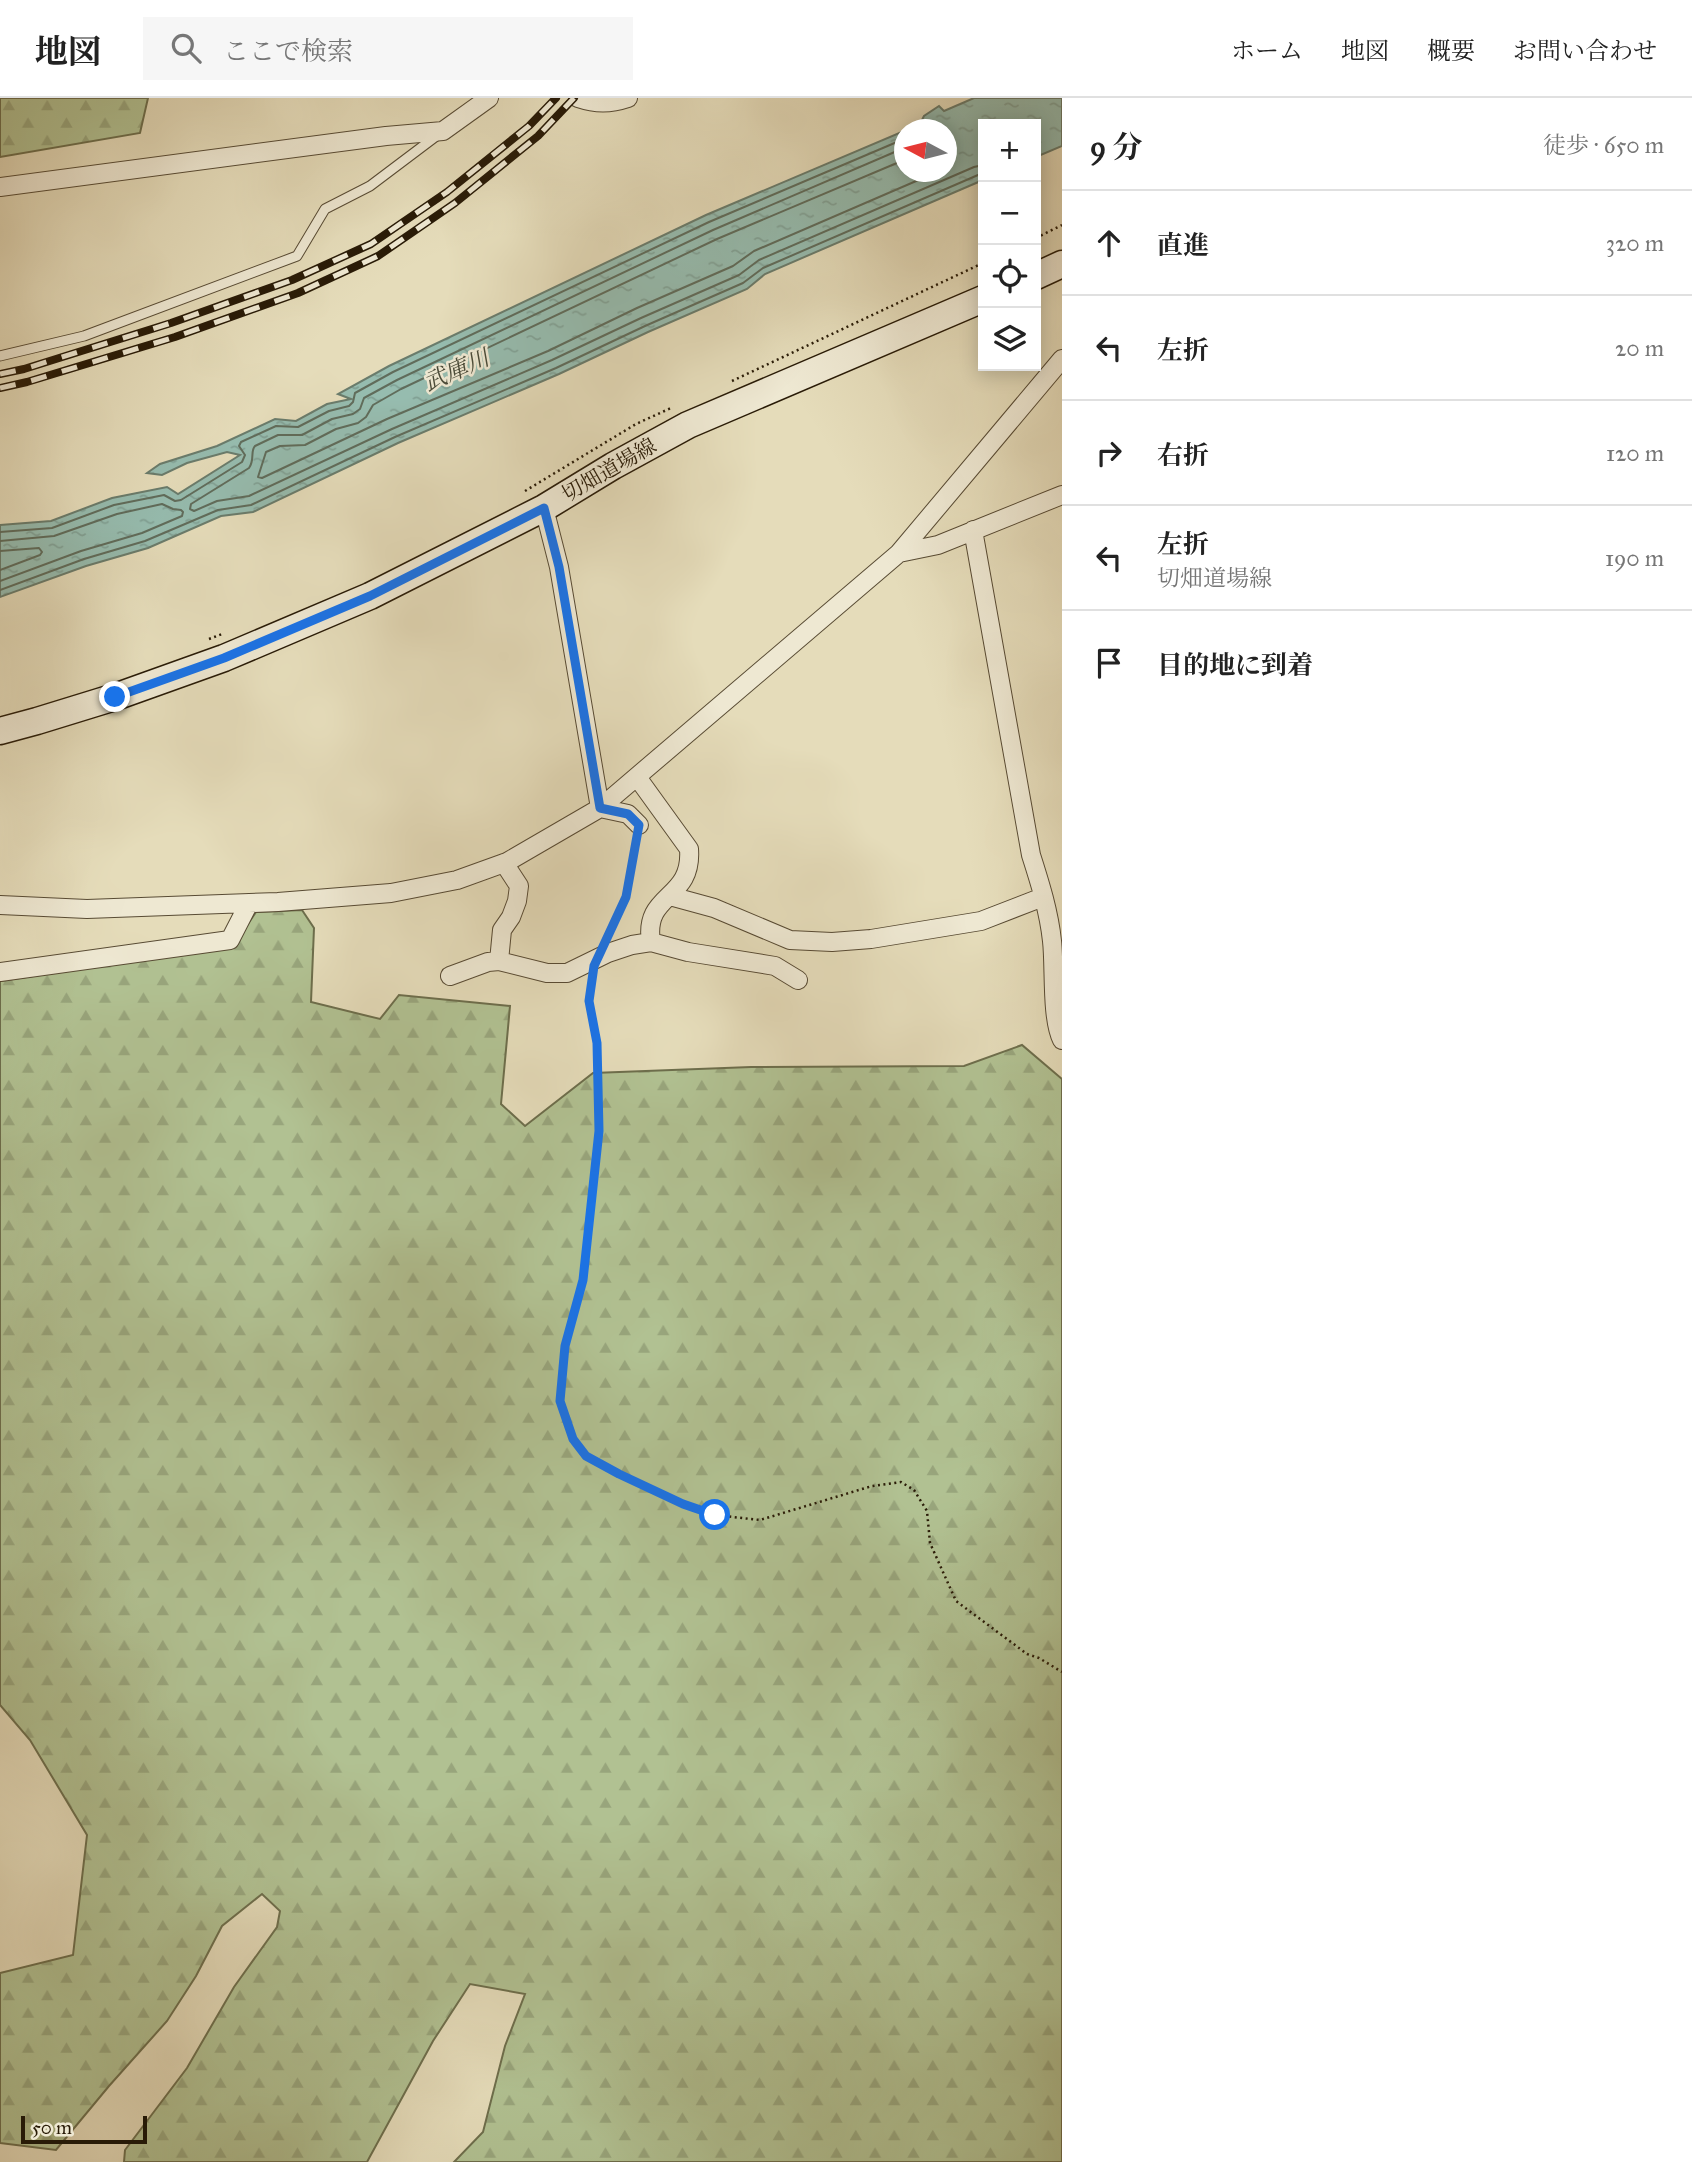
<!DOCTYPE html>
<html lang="ja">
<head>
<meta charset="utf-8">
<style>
  body { margin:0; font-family:"IM FELL Great Primer","Noto Serif JP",serif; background:#f6f6f6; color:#222 }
  .controls { position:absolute; right:21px; top:21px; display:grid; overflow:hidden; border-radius:0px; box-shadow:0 4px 18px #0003 }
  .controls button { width:63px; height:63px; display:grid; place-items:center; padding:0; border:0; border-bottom:2px solid #e0e0e0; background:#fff; color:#222; font:35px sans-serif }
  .compass { position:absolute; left:894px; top:21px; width:63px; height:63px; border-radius:50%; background:#fff; box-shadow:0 4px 18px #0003; rotate:277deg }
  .scale { position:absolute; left:21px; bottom:18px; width:126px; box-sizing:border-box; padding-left:7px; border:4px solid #291b07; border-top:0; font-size:19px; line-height:24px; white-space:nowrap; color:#291b07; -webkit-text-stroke:5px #eee8d2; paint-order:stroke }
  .stop { position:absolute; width:21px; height:21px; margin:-16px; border:5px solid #1a73e8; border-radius:50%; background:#fff }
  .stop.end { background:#1a73e8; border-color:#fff; box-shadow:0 2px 7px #0008 }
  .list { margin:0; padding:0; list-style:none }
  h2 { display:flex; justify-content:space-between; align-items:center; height:91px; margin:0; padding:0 28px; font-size:30px }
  h2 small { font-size:23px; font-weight:400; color:#767676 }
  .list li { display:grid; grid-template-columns:46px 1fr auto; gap:21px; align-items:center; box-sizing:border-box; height:105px; padding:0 28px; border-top:2px solid #e0e0e0 }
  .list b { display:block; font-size:26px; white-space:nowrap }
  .list p { margin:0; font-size:23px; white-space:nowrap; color:#767676 }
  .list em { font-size:23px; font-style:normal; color:#767676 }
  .icon { flex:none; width:38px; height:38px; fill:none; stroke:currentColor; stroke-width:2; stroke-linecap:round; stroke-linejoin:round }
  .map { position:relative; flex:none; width:1062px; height:2064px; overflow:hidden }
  header { display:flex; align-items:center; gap:42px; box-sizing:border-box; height:98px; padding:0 35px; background:#fff; border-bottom:2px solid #e0e0e0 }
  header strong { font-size:33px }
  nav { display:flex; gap:38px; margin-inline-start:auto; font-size:24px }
  .search { width:490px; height:63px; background:#f6f6f6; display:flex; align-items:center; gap:18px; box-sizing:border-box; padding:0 24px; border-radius:0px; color:#767676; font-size:26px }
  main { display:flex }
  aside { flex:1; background:#fff }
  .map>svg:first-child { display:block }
  .forest { fill:url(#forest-firs); stroke:#6d6e4c; stroke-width:2 }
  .water { fill:url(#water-ripples); stroke:#6a7c6c; stroke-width:2 }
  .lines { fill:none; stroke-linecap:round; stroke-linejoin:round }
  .shore { stroke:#606c5b; stroke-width:2 }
  .lane-casing { stroke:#584b34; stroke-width:11 }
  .street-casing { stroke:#584b34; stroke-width:20 }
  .secondary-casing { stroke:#291b07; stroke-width:29 }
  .path { stroke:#291b07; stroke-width:2.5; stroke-dasharray:2 3.5; stroke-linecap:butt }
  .lane { stroke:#eee8d2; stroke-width:9 }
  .street { stroke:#eee8d2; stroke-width:18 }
  .secondary { stroke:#eee8d2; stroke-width:26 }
  .rail-casing { stroke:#291b07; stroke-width:8 }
  .rail { stroke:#eee8d2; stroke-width:5; stroke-dasharray:16; stroke-linecap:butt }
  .route { stroke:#1a73e8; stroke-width:9 }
  .labels { text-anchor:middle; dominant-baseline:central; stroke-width:5; stroke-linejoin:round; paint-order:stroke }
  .street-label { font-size:21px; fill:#291b07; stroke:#eee8d2 }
  .water-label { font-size:23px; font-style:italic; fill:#4a4b39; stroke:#eee8d2 }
</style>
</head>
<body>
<header>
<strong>地図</strong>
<div class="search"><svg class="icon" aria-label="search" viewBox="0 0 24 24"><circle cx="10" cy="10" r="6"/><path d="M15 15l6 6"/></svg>ここで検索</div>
<nav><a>ホーム</a><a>地図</a><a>概要</a><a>お問い合わせ</a></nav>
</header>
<main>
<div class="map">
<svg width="1062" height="2064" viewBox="0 0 1062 2064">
  <defs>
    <pattern id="forest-firs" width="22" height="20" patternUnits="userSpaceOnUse" patternTransform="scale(1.75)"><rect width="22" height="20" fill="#b1c192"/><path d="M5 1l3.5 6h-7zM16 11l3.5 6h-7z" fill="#98a57c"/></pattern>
    <pattern id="water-ripples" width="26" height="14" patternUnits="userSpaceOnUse" patternTransform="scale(1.75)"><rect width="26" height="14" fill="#96bcaf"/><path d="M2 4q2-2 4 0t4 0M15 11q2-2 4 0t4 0" fill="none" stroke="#81a195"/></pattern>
  </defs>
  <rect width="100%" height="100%" fill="#e5dcba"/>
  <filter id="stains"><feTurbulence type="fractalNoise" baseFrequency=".00286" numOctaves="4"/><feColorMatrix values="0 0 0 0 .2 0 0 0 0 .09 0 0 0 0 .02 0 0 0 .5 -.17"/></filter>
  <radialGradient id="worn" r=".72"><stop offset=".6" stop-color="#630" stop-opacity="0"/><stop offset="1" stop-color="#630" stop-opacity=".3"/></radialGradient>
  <!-- forest -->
  <path class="forest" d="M0,0H148L140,35L0,59Z
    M302,812L314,830L311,904L380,921L399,897L510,908L501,1006L525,1028L593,975L751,969L964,968L1022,947L1062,981V2064H454L483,2034L505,1948L525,1896L470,1886L433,1943L367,2064H124L125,2052L187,1970L234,1889L277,1829L280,1813L262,1796L222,1828L196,1878L167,1923L109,1988L56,2052L0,2045V1875L73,1857L87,1737L30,1642L0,1607V883L233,848L256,814Z"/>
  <!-- water -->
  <path class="water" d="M974,0H1062V48L1036,59V26H983V82L765,176L747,191L648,234L559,276L398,345L253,414L221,418L148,450L86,468L0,499V427L51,423L112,400L167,389L178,396L240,357L227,354L187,365L162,377L147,375L160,366L217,348L275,321L296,323L327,306L351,301L338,296L389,268L706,117L904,33V74H946V32L909,31L920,26L924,18L939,8L944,13Z"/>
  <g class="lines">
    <!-- shore -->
    <path class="shore" d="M904,50L713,132L397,282L364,300L360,311L353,316L332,321L302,337H278L255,348C250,353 255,362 249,370L191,406L190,411L194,413L217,403L249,398L392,331L552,262L641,220L739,177L759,162L974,69L983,67
      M904,62L717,141L401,291L373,307L366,319L358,325L336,331L305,347L280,348L266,354L258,379L262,380L387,321L548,253L637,210L733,168L754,153L937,74
      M0,434L52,430L114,407L164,397L175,403L181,402L242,364L245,357L239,348L241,344L276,328L298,329L329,313L349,308L353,304L355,295L393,274L709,124L904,41
      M0,443L54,438L117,416L162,406L173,411L181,412L183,414L182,418L142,435L81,453L0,483
      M0,453L39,450L42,454L40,457L0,472
      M0,492L84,461L145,443L218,412L251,407L395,339L556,270L645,228L743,185L763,170L978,77L983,76"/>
    <defs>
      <path id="lane" d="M0,258L84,238L297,158L325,111L370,88L439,36"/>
      <path id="street" d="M578,0C596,6 610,6 628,0
        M0,89L386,38L443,33L489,0
        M544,410L559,469L600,710L628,716L639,727
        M973,432L1031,757C1040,785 1049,814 1052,843C1055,869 1051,920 1062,942
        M899,455L938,447L1062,397
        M637,679L689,751C693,803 643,794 651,844L688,854L775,868L798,882
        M670,798L714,810L790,842L832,844L871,841L981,823L1043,799
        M0,807L87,811L278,804L391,795L457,782L507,764L600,710L899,455L1062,261
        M499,863L502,832L511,819L517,803L519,788L504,765
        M0,874L230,842L249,805
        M450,878L488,864L499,863L547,875H567L608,855L632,847L651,844"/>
      <path id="secondary" d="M1036,178L1062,166
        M0,633L37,623L115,599L224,560L370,498L544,410L613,368L688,327L983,201"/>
    </defs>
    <!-- lane casing -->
    <use href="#lane" class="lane-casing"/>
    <!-- street casing -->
    <use href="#street" class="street-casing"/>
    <!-- secondary casing -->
    <use href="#secondary" class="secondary-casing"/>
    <!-- path -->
    <path class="path" d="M1036,140L1062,127
      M732,283L983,165
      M525,393L636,326L671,310
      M209,541L222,536
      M608,837L626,799L636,743
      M592,882L589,903L597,945L599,1033L583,1182L565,1248L560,1303L573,1341L586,1358L619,1376L683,1406L715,1417L760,1422L872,1388L901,1384L914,1392L927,1413L930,1445L956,1503L1027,1556L1039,1560L1062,1574"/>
    <!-- lane -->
    <use href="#lane" class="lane"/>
    <!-- street -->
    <use href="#street" class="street"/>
    <!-- secondary -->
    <use href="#secondary" class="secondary"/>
    <defs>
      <path id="rail" d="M0,276L24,271L171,225L292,182L371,146L447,94L529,28L556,0
        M0,290L27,284L175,239L298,195L378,158L455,105L538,38L574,0"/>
    </defs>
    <!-- rail casing -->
    <use href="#rail" class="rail-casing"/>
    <!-- rail -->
    <use href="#rail" class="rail"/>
  </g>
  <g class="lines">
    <!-- route -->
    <path class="route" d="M115,599L224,560L370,498L544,410L559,469L600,710L628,716L639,727L626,799L594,868L589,903L597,945L599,1033L583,1182L565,1248L560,1303L573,1341L586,1358L619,1376L683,1406L715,1417"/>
  </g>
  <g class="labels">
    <!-- street labels -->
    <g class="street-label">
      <text transform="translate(609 372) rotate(-30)">切畑道場線</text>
    </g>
    <!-- water labels -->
    <g class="water-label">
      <text transform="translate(456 272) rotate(-24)">武庫川</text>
    </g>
  </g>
  <rect width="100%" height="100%" filter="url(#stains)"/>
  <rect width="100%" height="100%" fill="url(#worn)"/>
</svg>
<div class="controls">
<button>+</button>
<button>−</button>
<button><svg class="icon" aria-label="locate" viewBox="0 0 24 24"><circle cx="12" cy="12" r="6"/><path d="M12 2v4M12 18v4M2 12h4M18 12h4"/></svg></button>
<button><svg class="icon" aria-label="layers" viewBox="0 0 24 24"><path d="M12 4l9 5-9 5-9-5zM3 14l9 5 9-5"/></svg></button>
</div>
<svg class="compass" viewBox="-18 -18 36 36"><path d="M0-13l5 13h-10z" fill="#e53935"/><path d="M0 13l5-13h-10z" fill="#767676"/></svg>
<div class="scale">50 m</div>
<div class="stop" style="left:715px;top:1417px"></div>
<div class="stop end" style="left:115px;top:599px"></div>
</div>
<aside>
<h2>9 分<small>徒歩 · 650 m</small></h2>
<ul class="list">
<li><svg class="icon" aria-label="ahead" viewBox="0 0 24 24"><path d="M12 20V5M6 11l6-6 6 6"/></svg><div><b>直進</b></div><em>320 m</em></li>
<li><svg class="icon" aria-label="left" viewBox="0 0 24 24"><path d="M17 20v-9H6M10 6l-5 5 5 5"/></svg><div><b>左折</b></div><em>20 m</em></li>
<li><svg class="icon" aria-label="right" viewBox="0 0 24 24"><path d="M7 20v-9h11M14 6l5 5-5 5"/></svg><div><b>右折</b></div><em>120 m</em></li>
<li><svg class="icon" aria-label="left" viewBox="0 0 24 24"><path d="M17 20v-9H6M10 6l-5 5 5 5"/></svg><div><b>左折</b><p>切畑道場線</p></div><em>190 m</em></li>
<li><svg class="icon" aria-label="arrive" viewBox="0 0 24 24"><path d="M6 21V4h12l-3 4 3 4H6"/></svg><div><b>目的地に到着</b></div></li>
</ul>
</aside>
</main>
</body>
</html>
